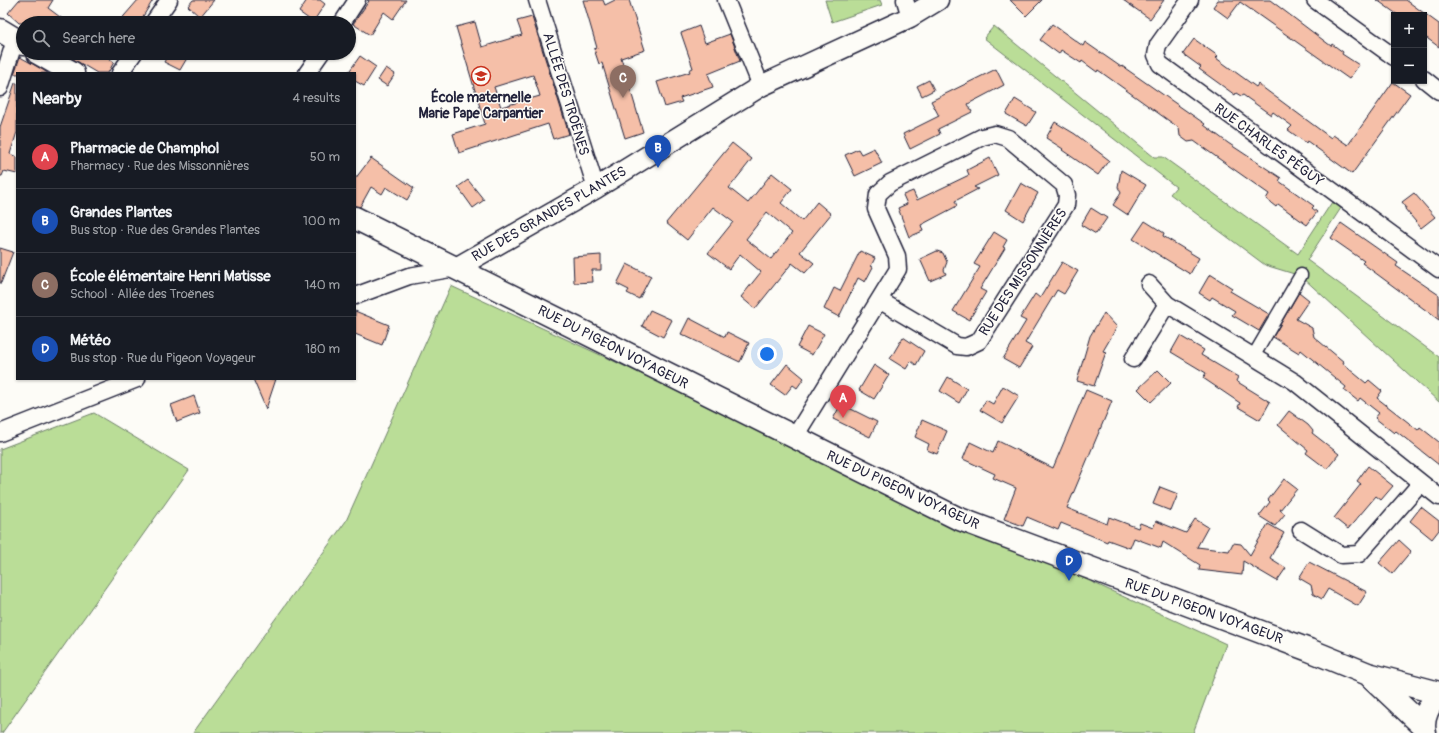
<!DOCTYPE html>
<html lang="en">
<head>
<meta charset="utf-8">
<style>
  body { margin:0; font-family:Pangolin,sans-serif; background:#20242c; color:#f1f3f6 }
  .controls { position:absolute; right:12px; top:12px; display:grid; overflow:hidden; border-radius:0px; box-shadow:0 1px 3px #0004 }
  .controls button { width:36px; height:36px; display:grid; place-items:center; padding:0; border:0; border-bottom:1px solid #363941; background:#171b24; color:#f1f3f6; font:20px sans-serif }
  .you { position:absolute; left:767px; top:354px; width:14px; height:14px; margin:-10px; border:3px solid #fff; border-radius:50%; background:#1a73e8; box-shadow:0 0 0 6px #1a73e833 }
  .badge { display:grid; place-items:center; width:26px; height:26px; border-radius:50%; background:#db2777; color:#fff; font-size:13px; font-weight:700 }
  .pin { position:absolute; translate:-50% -33px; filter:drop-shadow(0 1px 2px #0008) }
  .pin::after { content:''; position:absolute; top:21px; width:14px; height:12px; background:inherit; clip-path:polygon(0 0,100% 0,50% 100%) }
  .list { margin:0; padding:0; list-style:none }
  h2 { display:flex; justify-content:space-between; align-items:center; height:52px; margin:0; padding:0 16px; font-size:17px }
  h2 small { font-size:13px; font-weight:400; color:#9ea1a6 }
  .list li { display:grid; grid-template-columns:26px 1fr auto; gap:12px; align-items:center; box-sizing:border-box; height:64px; padding:0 16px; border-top:1px solid #363941 }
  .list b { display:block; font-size:15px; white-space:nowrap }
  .list p { margin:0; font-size:13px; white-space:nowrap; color:#9ea1a6 }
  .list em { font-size:13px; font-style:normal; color:#9ea1a6 }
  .icon { flex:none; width:22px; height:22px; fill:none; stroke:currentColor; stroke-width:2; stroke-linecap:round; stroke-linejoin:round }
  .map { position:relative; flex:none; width:1439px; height:733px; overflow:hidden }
  .search { position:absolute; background:#171b24; box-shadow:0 1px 3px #0004; left:16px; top:16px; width:340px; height:44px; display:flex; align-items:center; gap:10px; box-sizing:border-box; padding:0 14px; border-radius:22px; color:#9ea1a6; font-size:15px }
  .panel { position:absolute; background:#171b24; box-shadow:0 1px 3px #0004; left:16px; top:72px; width:340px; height:308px; border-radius:0px }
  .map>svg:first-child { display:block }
  .green { fill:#badd97; stroke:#6e8069 }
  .building { fill:#f5bfa8; stroke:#22223b; fill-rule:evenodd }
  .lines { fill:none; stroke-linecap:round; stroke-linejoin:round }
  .pedestrian-casing { stroke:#22223b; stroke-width:15 }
  .minor-casing { stroke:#22223b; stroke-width:19 }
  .tertiary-casing { stroke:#22223b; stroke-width:23 }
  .secondary-casing { stroke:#22223b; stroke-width:25 }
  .pedestrian { stroke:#fdfcf7; stroke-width:12 }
  .minor { stroke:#fdfcf7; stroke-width:16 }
  .tertiary { stroke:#fdfcf7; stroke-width:20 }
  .secondary { stroke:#fdfcf7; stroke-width:22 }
  .labels { text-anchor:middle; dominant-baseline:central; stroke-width:3; stroke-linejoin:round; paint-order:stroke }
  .street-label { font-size:14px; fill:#22223b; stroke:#fdfcf7 }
  .poi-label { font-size:14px; font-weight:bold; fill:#22223b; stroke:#fdfcf7 }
</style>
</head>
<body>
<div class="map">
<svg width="1439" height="733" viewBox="0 0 1439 733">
  <rect width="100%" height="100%" fill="#fdfcf7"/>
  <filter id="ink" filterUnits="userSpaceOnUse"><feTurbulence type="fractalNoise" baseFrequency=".025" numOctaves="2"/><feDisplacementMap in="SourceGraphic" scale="8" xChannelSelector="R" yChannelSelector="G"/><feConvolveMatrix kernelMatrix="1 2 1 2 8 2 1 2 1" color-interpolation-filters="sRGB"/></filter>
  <g filter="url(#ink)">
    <!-- green -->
    <path class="green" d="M825,0H880L882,5L832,22Z
      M994,26L1154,157H1163L1298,254L1332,202L1341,208L1307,260L1439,357V402L1301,276L1265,265L1170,194L1176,187L984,38Z
      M451,286L1226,644L1193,733H193L346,521Z
      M94,413L189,470L2,733H0V449Z"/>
    <!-- building -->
    <path class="building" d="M19,0H53L48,8L68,23H19L8,13Z
      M138,0H153L139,23H118Z
      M193,0H214L200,17L188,6Z
      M307,0H320L325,4L313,22L299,12Z
      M367,0H406L393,19L384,12L370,35L353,24L369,1Z
      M583,0H603L605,5L615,0H629L645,50L621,58L643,132L625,138L602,63L599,64L594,49L597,48Z
      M1010,0H1042L1026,16Z
      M1123,0H1164L1150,19Z
      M1218,0H1270L1331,46L1332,44L1343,52L1342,54L1359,65L1349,79L1240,2L1228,18L1213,7Z
      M1377,0H1406L1439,24V47L1424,36V15H1398Z
      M532,17L569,134L553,139L548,124L459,153L453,134L485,124L456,27L475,22L482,47L522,35L517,21ZM533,75L540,96L501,107L494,87Z
      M1052,24L1083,46L1085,42L1121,67L1122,66L1205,124L1204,125L1228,143L1281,178L1279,181L1314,206L1312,208L1317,212L1307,225L1278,204L1276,207L1266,199L1269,194L1205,149L1194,141L1188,142L1180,136L1179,128L1098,70L1097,72L1082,61L1081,63L1061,50L1059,54L1040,40Z
      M699,26L705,43L730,34L740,61L708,74L713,87L680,98L682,102L665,107L657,82L690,72L689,70L693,68L681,33Z
      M1194,39L1218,56L1216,58L1256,87L1258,84L1331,138L1333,135L1348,145L1393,82L1410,94L1352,174L1307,141L1306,143L1288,130L1292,126L1273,112L1271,115L1243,95L1241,96L1236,93L1235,95L1199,69L1201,67L1183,54Z
      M63,53H102L114,62L108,73H97Z
      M169,53H190L180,70L164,62Z
      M360,56L376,67L364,86L355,81V73H348Z
      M20,57L31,63L48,73L14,74Z
      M386,68L395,74L387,86L378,80Z
      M996,69L1004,85L968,104L972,112L938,129L940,134L910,149L903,134L939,116L931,101Z
      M929,80L934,90L922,96L917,86Z
      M15,83H17V132L10,154L17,157V174L4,171L2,176H0V127Z
      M1015,99L1036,112L1027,126L1006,114Z
      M1055,122L1075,134L1109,160L1098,175L1062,150L1063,149L1046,138Z
      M732,143L752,159L729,188L748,203L772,173L792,189L781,203L802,221L817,202L831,214L800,252L814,263L805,273L792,263L755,309L741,297L761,272L740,254L729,269L708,253L733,222L713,207L687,240L666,223ZM767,212L792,233L771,259L746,239Z
      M874,148L882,163L855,176L845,155L858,149L861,154Z
      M371,158L414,188L407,200L386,187L382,194L371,187L360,207L355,206V179Z
      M990,158L998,175L974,187L978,189L955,201L957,206L921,225L923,231L909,237L898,208L907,204L903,195L913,191L917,200L969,175L967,170Z
      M1121,170L1146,185L1128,215L1113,205L1121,193L1118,187Z
      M468,180L484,200L473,208L458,187Z
      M1021,183L1038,193L1023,221L1006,210Z
      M1414,193L1435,217L1421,228L1405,209L1406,207L1402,202Z
      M1091,208L1107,218L1096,234L1081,225Z
      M1145,221L1164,233L1163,236L1199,258L1190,274L1133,239Z
      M1341,223L1398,263L1396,266L1439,295V320L1362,263L1364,261L1331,238Z
      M994,232L1007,240L1003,247L1005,248L980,289L986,292L969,320L953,311L980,267L974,264Z
      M0,248L13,252L1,283H0Z
      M860,251L875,258L871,266L873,267L865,282L858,278L839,317L824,309L834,288L840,291Z
      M937,251L943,253L947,262L944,270L946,274L930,281L920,259Z
      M601,255V270H592L593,282L574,283L573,257Z
      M1062,262L1078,271L1064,294L1057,290L1025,343L1032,347L1019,368L1003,359L1026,321L1020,318L1035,294L1040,298Z
      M627,264L651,276L639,299L627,293L629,290L617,284Z
      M1210,274L1232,288L1230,291L1269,314L1259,331L1232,315L1235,311L1212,297L1210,300L1199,293Z
      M1299,292L1309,300L1296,319L1312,328L1314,337L1344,362L1343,364L1366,383L1369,380L1382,391L1377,398L1418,430L1420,427L1439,442V465L1396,431L1394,433L1375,418L1379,413L1360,398L1358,401L1344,390L1346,387L1301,350L1299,353L1273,337Z
      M650,310L672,320L663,337L642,326Z
      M355,311L389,325L382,345L355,334Z
      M1104,313L1117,327L1103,351L1106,352L1094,386L1077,381L1090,336Z
      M689,318L725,337L727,332L749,343L740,362L681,334Z
      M808,326L824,334L812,355L797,347Z
      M1180,336L1204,350L1201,355L1238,377L1236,381L1270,402L1260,420L1238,407L1240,403L1203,378L1206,373L1171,352Z
      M903,337L924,351L916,365L911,361L906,369L890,359Z
      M787,364L804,378L797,388L793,385L785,395L771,385Z
      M874,365L889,375L874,399L859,390Z
      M1158,370L1171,383L1151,402L1138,389Z
      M948,377L967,389L959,403L940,391Z
      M253,379H276L266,409Z
      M1003,386L1019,396L1002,423L980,410L986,400L993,404Z
      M1086,390L1112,401L1067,508L1107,524L1109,517L1138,528L1140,523L1153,528L1156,521L1186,533L1195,519L1208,527L1197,547L1229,551L1233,543L1241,544L1250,555L1268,524L1284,533L1270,558L1286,568L1277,581L1243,561L1242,575L1199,570L1200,565L1163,542L1161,548L1134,538L1130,548L1108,540L1107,542L1061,523L1058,530L1027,517L1023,526L1004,519L1016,488L993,478L995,474L963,459L970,442L993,453L998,441L1053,468Z
      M194,396L200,413L177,422L171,405Z
      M841,404L877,422L870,437L833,419Z
      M1289,411L1308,425L1313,431L1312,433L1339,454L1327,469L1306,453L1308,450L1278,425Z
      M922,420L947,431L937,454L927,450L929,444L915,437Z
      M1368,466L1393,486L1381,500L1376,496L1348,529L1334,518L1361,484L1357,481Z
      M1284,479L1297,489L1280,510L1285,514L1275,526L1259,516L1270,502L1268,500Z
      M1160,487L1178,494L1171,511L1153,504Z
      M1421,507L1439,521V530L1432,539L1410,521Z
      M1399,540L1411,551L1392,574L1379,563Z
      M1309,562L1367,592L1358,606L1328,589L1322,599L1313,594L1311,585L1299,578Z"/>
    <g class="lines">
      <defs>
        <path id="pedestrian" d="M1253,357L1301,275"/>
        <path id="minor" d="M537,0L596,188
          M726,0L761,86
          M905,0L910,17
          M1190,0L1158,45L1156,55L1160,64L1439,269
          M1315,0L1394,57
          M153,23L169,0
          M342,23L357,0
          M120,73L134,53
          M307,73L321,53
          M1424,79L1439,91
          M0,88L15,40
          M1149,284L1167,304L1295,382L1439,497
          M355,296L409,276L456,268
          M1133,359L1167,304
          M0,433L137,379
          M794,438L898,269L897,256L876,209L878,194L890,183L982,137L995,134L1008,138L1064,185L1067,195L1066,205L979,341L966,347L957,346L879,300
          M1301,530L1341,555L1359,554L1421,483"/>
        <path id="tertiary" d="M456,268L596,188L761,86L910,17L938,0"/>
        <path id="secondary" d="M0,30L23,44
          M38,53L73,73
          M355,218L957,518L1309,650L1368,674L1439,693C1430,705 1421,717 1425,733
          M1370,676L1423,726"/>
      </defs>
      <!-- pedestrian casing -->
      <use href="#pedestrian" class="pedestrian-casing"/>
      <!-- minor casing -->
      <use href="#minor" class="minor-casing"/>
      <!-- tertiary casing -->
      <use href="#tertiary" class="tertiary-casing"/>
      <!-- secondary casing -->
      <use href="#secondary" class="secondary-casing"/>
      <!-- pedestrian -->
      <use href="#pedestrian" class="pedestrian"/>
      <!-- minor -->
      <use href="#minor" class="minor"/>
      <!-- tertiary -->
      <use href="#tertiary" class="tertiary"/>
      <!-- secondary -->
      <use href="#secondary" class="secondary"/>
    </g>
  </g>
  <!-- icons -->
  <defs>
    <symbol id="school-ring" viewBox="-11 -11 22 22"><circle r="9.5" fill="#fdfcf7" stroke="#c8321e" stroke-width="1.5"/><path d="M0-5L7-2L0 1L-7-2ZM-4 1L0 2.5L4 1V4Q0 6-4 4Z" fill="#c8321e"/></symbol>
  </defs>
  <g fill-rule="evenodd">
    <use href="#school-ring" x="470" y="65" width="22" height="22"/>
  </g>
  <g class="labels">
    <!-- street labels -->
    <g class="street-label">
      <text transform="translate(566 94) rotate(73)">ALLÉE DES TROËNES</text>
      <text transform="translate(1269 145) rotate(36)">RUE CHARLES PÉGUY</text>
      <text transform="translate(549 214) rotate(-30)">RUE DES GRANDES PLANTES</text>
      <text transform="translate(1023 272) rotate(-57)">RUE DES MISSONNIÈRES</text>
      <text transform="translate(613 347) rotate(27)">RUE DU PIGEON VOYAGEUR</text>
      <text transform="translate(903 490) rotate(25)">RUE DU PIGEON VOYAGEUR</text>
      <text transform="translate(1204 611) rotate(20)">RUE DU PIGEON VOYAGEUR</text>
    </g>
    <!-- poi labels -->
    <g class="poi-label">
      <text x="481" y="97">École maternelle<tspan x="481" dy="16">Marie Pape Carpantier</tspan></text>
    </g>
  </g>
</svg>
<div class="controls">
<button>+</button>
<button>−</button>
</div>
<div class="you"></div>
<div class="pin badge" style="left:843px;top:418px;background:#e0444e">A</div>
<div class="pin badge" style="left:658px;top:168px;background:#1a4fb4">B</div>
<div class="pin badge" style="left:623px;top:98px;background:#8d6e63">C</div>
<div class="pin badge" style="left:1069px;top:581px;background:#1a4fb4">D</div>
<div class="search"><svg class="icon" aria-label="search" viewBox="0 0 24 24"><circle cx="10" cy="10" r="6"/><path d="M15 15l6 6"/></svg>Search here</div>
<section class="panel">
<h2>Nearby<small>4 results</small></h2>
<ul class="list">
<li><span class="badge" style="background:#e0444e">A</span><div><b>Pharmacie de Champhol</b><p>Pharmacy · Rue des Missonnières</p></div><em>50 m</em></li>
<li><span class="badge" style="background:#1a4fb4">B</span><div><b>Grandes Plantes</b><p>Bus stop · Rue des Grandes Plantes</p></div><em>100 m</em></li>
<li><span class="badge" style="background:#8d6e63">C</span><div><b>École élémentaire Henri Matisse</b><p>School · Allée des Troënes</p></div><em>140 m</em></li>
<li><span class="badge" style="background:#1a4fb4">D</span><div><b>Météo</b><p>Bus stop · Rue du Pigeon Voyageur</p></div><em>180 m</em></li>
</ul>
</section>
</div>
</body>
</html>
